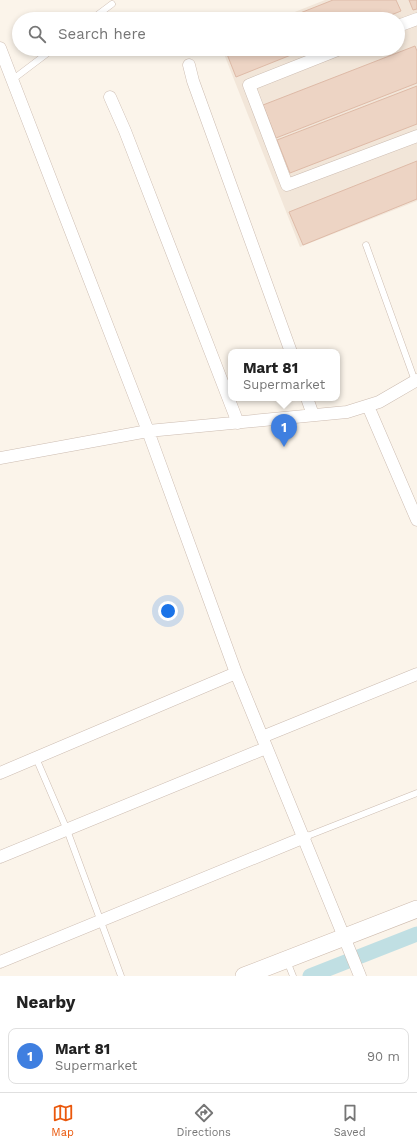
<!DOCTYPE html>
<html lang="en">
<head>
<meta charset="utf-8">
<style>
  body { margin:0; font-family:"Work Sans",sans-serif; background:#f2f2f2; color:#222 }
  .you { position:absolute; left:168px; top:611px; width:14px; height:14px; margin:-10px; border:3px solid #fff; border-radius:50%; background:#1a73e8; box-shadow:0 0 0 6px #1a73e833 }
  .badge { display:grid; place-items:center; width:26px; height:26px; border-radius:50%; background:#ea580c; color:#fff; font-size:13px; font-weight:700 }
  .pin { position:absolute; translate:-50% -33px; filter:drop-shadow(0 1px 2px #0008) }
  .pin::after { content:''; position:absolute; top:21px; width:14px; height:12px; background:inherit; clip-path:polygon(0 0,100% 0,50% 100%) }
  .popup { position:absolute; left:228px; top:349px; width:112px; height:52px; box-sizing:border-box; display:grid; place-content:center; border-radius:8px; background:#fff; filter:drop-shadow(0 1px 3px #0005); font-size:13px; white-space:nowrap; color:#767676 }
  .popup b { font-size:15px; color:#222 }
  .popup::after { content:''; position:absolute; left:50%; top:100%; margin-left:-8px; border:8px solid transparent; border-top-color:#fff }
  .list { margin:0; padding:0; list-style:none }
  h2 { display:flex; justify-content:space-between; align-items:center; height:52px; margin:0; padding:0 16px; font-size:17px }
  h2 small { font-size:13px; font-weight:400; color:#767676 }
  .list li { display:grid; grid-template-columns:26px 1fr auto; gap:12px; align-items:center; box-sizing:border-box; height:56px; margin:0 8px 8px; padding:0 8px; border:1px solid #e0e0e0; border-radius:8px }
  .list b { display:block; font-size:15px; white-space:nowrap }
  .list p { margin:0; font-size:13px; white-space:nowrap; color:#767676 }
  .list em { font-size:13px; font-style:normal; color:#767676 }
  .icon { flex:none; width:22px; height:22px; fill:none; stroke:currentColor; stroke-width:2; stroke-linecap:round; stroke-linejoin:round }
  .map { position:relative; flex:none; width:417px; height:976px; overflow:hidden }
  .search { position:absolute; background:#fff; box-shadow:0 2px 6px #0003; left:12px; right:12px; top:12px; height:44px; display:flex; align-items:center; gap:10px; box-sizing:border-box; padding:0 14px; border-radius:22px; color:#767676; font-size:15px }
  .sheet { height:116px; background:#fff }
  nav { display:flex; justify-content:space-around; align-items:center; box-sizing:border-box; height:56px; border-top:1px solid #e0e0e0; background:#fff; font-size:11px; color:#767676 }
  nav a { display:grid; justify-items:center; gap:2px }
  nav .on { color:#ea580c }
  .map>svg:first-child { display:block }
  .residential { fill:#f2e6d9 }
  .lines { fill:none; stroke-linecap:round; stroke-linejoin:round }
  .canal { stroke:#c0dfe3; stroke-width:15 }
  .building { fill:#edd4c4; stroke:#debaa7 }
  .lane-casing { stroke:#ccbcb1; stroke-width:7 }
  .street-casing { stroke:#ccbcb1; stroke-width:13 }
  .secondary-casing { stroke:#cebcaf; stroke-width:18 }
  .lane { stroke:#fff; stroke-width:6 }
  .street { stroke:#fff; stroke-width:12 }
  .secondary { stroke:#fff; stroke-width:17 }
</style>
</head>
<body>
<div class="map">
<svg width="417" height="976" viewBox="0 0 417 976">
  <rect width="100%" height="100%" fill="#fbf4ea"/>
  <!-- residential -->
  <path class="residential" d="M325,0H417V201L300,247L222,49H398V19H277Z"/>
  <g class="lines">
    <!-- canal -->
    <path class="canal" d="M310,976L417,934"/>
  </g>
  <!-- building -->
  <path class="building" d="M333,0H396L401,11L381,19H285Z
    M409,0H417V9L413,10Z
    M415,46L417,51V83L276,138L263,105Z
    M225,49H306L236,77Z
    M417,86V124L290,173L277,140Z
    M417,161V199L303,245L289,212Z"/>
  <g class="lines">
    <defs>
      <path id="lane" d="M92,19L112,4
        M12,80L53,49
        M366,245L415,381
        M36,758L67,830L121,976
        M305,837L417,793
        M287,961L293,976"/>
      <path id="street" d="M398,26L417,19
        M0,48L148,431L236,673L360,976
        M340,49L249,85L287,185L417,136
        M189,65L193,81L291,352
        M110,97L125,131L238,423
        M307,398L313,415
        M368,406L417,520
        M0,458L148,431L347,412L379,402L417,380
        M262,737L417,674
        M0,773L236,673
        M0,857L266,748
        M0,962L305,837"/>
      <path id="secondary" d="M244,976L417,909"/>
    </defs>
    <!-- lane casing -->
    <use href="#lane" class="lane-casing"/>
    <!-- street casing -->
    <use href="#street" class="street-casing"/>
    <!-- secondary casing -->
    <use href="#secondary" class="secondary-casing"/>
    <!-- lane -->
    <use href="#lane" class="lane"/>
    <!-- street -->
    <use href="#street" class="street"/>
    <!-- secondary -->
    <use href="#secondary" class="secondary"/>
  </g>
</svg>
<div class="you"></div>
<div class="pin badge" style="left:284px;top:447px;background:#3f7fe0">1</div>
<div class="popup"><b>Mart 81</b>Supermarket</div>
<div class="search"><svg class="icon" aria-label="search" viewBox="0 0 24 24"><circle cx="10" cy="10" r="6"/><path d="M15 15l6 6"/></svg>Search here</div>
</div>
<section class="sheet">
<h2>Nearby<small></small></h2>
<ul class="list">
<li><span class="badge" style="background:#3f7fe0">1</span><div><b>Mart 81</b><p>Supermarket</p></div><em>90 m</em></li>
</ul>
</section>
<nav>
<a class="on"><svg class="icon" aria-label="map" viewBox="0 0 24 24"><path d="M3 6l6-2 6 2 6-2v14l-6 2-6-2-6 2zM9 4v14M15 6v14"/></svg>Map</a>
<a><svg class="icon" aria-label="directions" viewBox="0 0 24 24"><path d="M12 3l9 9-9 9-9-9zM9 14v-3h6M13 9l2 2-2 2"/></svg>Directions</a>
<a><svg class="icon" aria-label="saved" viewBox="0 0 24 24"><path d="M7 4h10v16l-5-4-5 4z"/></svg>Saved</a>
</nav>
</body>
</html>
